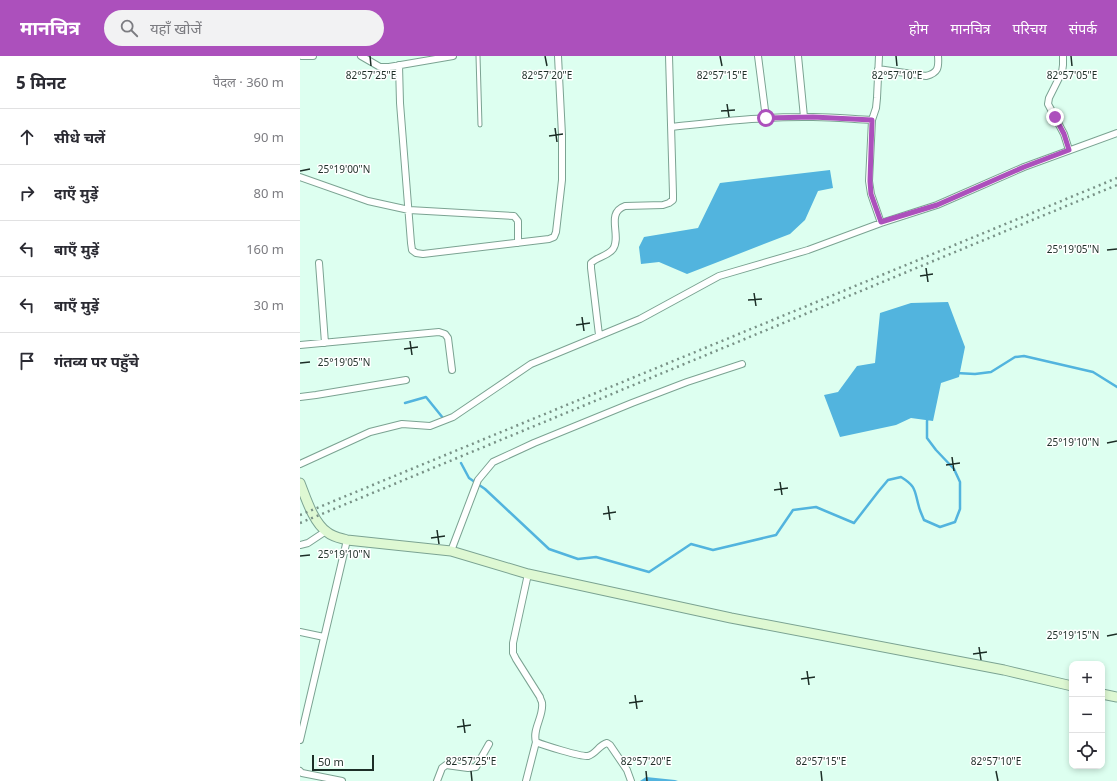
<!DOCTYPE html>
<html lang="hi">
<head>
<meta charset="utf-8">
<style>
  body { margin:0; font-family:"Noto Sans","Noto Sans Devanagari",sans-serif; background:#f2f2f3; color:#2b2b33 }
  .controls { position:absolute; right:12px; bottom:12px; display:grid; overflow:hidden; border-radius:8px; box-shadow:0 2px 6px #0003 }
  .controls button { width:36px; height:36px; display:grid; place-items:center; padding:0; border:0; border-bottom:1px solid #e1e1e2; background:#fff; color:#2b2b33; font:20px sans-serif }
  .scale { position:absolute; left:12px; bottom:10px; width:62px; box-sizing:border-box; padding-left:4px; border:2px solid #1d2e27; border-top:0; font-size:11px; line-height:14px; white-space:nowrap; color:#1d2e27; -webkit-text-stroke:3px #fff; paint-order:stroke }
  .stop { position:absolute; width:12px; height:12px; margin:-9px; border:3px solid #ac50bc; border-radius:50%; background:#fff }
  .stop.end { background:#ac50bc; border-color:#fff; box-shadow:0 1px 4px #0008 }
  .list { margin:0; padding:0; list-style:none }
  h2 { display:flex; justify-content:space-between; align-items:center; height:52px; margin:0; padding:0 16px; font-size:17px }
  h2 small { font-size:13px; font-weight:400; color:#7c7c81 }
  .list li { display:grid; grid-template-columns:26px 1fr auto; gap:12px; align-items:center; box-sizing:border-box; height:56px; padding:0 16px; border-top:1px solid #e1e1e2 }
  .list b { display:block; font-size:15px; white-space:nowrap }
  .list em { font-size:13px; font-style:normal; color:#7c7c81 }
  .icon { flex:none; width:22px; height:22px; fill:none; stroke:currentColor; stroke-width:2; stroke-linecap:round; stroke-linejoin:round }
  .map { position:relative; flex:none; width:817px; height:725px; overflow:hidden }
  header { display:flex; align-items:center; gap:24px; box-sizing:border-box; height:56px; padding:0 20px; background:#ac50bc; color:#fff }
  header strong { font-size:19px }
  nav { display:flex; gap:22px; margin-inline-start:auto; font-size:14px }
  .search { width:280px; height:36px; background:#f2f2f3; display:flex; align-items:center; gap:10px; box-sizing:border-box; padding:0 14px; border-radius:22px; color:#7c7c81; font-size:15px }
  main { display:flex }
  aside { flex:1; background:#fff }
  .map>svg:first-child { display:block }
  .water { fill:#52b4de }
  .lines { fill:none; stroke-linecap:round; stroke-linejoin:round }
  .stream { stroke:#52b4de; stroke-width:2.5 }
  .lane-casing { stroke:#7ba392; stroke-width:5 }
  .street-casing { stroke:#7ba392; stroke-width:8 }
  .secondary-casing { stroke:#7ba392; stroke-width:11 }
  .lane { stroke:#fff; stroke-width:3 }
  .street { stroke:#fff; stroke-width:6 }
  .secondary { stroke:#def8d3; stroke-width:9 }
  .rail { stroke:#799287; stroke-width:2.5; stroke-dasharray:2 4; stroke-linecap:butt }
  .route { stroke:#ac50bc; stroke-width:5 }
  .ticks { fill:none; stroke:#1d2e27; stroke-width:1.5 }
  .ticks-label { font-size:10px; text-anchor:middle; fill:#1d2e27; stroke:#fff; stroke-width:3; stroke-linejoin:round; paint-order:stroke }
</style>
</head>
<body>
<header>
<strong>मानचित्र</strong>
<div class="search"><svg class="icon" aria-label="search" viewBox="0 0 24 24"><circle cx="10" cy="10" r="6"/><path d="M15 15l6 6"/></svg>यहाँ खोजें</div>
<nav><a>होम</a><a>मानचित्र</a><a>परिचय</a><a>संपर्क</a></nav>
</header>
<main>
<aside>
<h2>5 मिनट<small>पैदल · 360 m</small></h2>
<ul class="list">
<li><svg class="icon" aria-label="ahead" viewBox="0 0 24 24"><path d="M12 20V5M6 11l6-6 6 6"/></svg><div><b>सीधे चलें</b></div><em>90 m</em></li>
<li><svg class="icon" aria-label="right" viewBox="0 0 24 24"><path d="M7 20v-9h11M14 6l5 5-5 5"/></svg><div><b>दाएँ मुड़ें</b></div><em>80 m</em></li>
<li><svg class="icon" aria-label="left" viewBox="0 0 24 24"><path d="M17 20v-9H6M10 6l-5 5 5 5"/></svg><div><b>बाएँ मुड़ें</b></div><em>160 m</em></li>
<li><svg class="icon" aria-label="left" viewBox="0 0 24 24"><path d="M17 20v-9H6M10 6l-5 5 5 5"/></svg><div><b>बाएँ मुड़ें</b></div><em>30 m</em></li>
<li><svg class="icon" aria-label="arrive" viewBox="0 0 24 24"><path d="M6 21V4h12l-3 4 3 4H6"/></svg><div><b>गंतव्य पर पहुँचे</b></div></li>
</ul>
</aside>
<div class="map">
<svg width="817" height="725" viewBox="0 0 817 725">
  <rect width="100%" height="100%" fill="#ddfff0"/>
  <!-- water -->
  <path class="water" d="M530,114L533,132L518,135L505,164L490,178L387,218L359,206L341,208L339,191L344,181L398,172L420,127Z
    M648,246L665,291L659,321L641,327L633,365L611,362L596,369L540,381L524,339L538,336L557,310L575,307L580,257L611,247Z
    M346,721L375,724L378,725H340Z"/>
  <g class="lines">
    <!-- stream -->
    <path class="stream" d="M656,317L675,318L691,316L715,301L724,300L793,316L817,331
      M105,347L126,341L143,362
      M161,407L169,422L185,433L249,493L278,503L296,501L349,516L391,488L413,494L476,479L493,454L516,451L554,467L578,436L588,424L601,421C617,431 614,434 619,451C620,455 622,459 624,464L640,471L655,466L660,453V426L654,413L636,394L627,382V365L628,361"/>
    <defs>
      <path id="lane" d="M178,0L180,69"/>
      <path id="street" d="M2,0H13
        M61,0L80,11H89L153,0
        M458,0L466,62
        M498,0L504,61
        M579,0L577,42L576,52L572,64L569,125L571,138L581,167
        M763,0V9L762,16L749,42L748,48L764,78L769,94
        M99,9L100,47L111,187L112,194L116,197L123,198L249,183L254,181L256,176L262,124V79L258,0
        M578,13L626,20C638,17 639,12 638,0
        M372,71C419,66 466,60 513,61C533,61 552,63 572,64
        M0,121L68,145L109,154L214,160L218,165V187
        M19,207L25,287
        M299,279L291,212V207C297,201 308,200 313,193C322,180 305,157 325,150L363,149L369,147L373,144V138L369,0
        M0,289L139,276L145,278L148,282L152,314
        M0,341L16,339L106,324
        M0,408L70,376L102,368L130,370L153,361L231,308L340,263L419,220L508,194L581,167L637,149L724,111L817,77
        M0,489L8,487L26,475
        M151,495L178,424L193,406L234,387L332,347L387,326L442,308
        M228,518L213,587V597L216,603L240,641C240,643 242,645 242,647C244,660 232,673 236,686C243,689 281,701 288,700C296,698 299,689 307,687L310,689L327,714L331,725
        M0,576L24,581
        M0,684L47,484
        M0,715L2,717L42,725
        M137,725L142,712L146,709L168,712L176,711L189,688
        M226,725L236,686"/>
      <path id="secondary" d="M0,427C6,442 13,466 27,476C33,481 40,482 47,484L151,495L228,518L431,562L704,614L772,630
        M802,638L817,641"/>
    </defs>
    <!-- lane casing -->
    <use href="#lane" class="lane-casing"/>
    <!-- street casing -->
    <use href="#street" class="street-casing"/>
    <!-- secondary casing -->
    <use href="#secondary" class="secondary-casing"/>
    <!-- lane -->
    <use href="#lane" class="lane"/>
    <!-- street -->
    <use href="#street" class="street"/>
    <!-- secondary -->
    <use href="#secondary" class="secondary"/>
    <!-- rail -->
    <path class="rail" d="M0,459L817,122
      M0,467L817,129"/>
  </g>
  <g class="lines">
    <!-- route -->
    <path class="route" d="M466,62L513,61L572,64L570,125L571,138L581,166L637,149L724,111L769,94L764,78L755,61"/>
  </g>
  <!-- ticks -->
  <path class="ticks" d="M70,0L71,10M245,0L247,10M420,0L422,10M596,0L597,10M771,0L772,10M427,48L429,61M421,55L435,54M255,72L257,86M249,80L263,78M0,115L10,113M807,194L817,193M626,212L628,226M620,220L633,218M454,237L456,250M448,244L462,243M282,261L284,275M276,269L290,267M110,285L112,299M104,293L118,291M0,307L10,306M807,387L817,385M652,401L654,415M646,409L660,407M480,426L482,439M474,434L488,432M308,450L310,464M303,458L316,456M137,474L139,488M131,482L145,480M0,500L10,499M807,580L817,578M679,591L681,604M673,598L687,596M507,615L509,629M501,623L515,621M335,639L337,653M329,647L343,645M163,663L165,677M157,671L171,669M171,715L172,725M346,715L347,725M521,715L522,725M696,715L698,725"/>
  <g class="ticks-label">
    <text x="71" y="23">82°57'25"E</text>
    <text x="247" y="23">82°57'20"E</text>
    <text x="422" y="23">82°57'15"E</text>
    <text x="597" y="23">82°57'10"E</text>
    <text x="772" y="23">82°57'05"E</text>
    <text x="44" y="117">25°19'00"N</text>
    <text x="773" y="197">25°19'05"N</text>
    <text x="44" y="310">25°19'05"N</text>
    <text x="773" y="390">25°19'10"N</text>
    <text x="44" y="502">25°19'10"N</text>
    <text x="773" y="583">25°19'15"N</text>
    <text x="171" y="709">82°57'25"E</text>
    <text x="346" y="709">82°57'20"E</text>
    <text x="521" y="709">82°57'15"E</text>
    <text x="696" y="709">82°57'10"E</text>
  </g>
</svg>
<div class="controls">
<button>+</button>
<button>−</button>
<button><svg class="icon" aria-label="locate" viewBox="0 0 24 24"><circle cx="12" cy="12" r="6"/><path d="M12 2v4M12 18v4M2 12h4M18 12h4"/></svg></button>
</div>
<div class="scale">50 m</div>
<div class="stop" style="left:466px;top:62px"></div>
<div class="stop end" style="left:755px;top:61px"></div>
</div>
</main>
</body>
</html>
